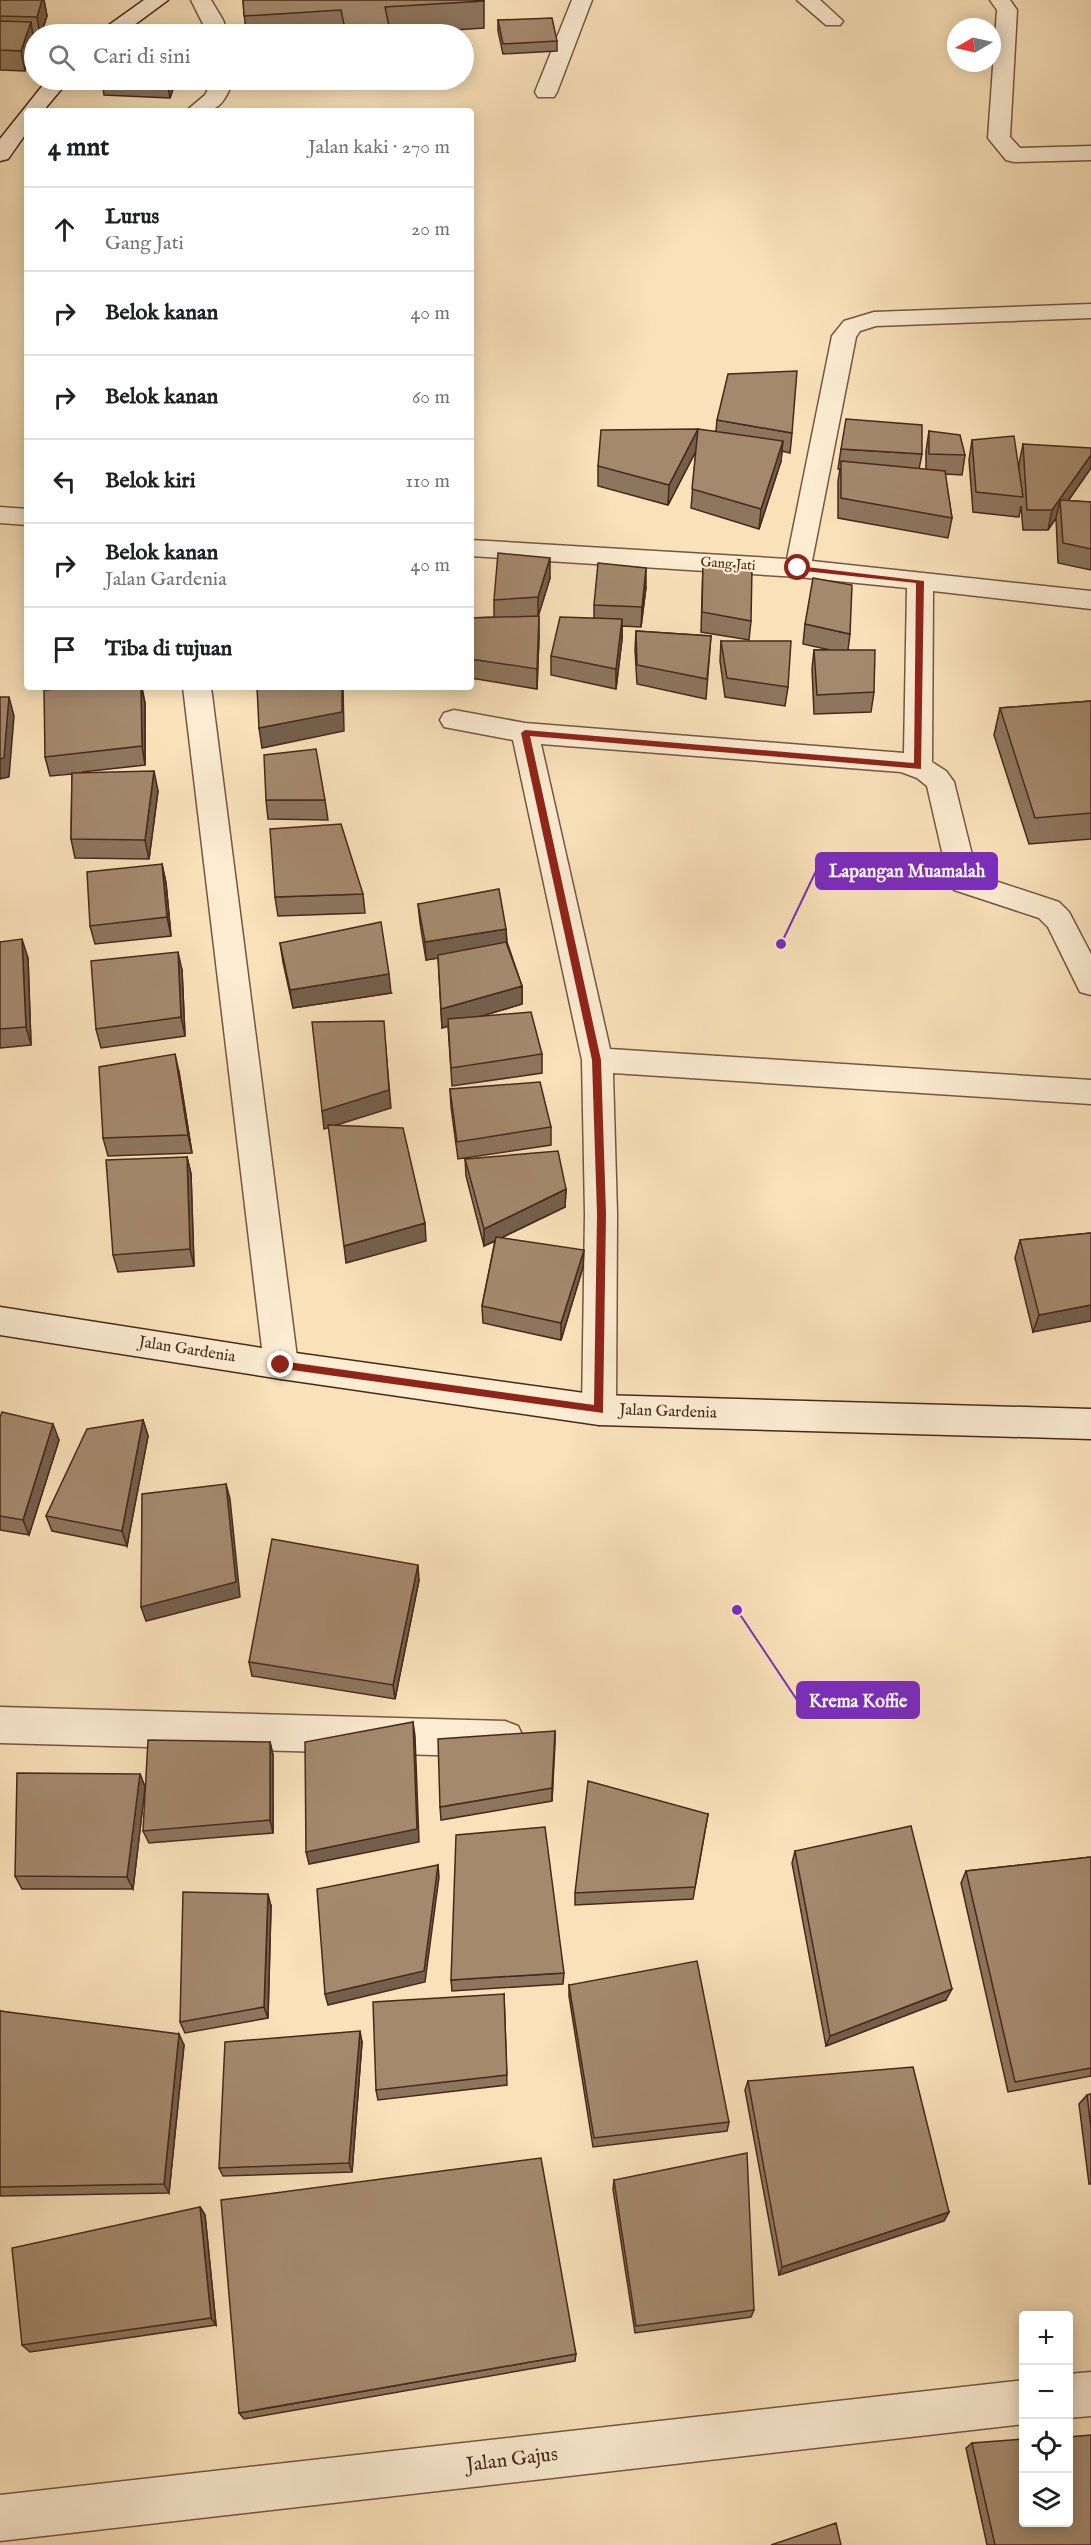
<!DOCTYPE html>
<html lang="id">
<head>
<meta charset="utf-8">
<style>
  body { margin:0; font-family:"IM FELL English",serif; background:#f2f2f2; color:#202124 }
  .controls { position:absolute; right:18px; bottom:18px; display:grid; overflow:hidden; border-radius:6px; box-shadow:0 3px 15px #0003 }
  .controls button { width:54px; height:54px; display:grid; place-items:center; padding:0; border:0; border-bottom:2px solid #e0e0e0; background:#fff; color:#202124; font:30px sans-serif }
  .compass { position:absolute; left:947px; top:18px; width:54px; height:54px; border-radius:50%; background:#fff; box-shadow:0 3px 15px #0003; rotate:261deg }
  .stop { position:absolute; width:18px; height:18px; margin:-14px; border:4px solid #8f2418; border-radius:50%; background:#fff }
  .stop.end { background:#8f2418; border-color:#fff; box-shadow:0 2px 6px #0008 }
  .list { margin:0; padding:0; list-style:none }
  h2 { display:flex; justify-content:space-between; align-items:center; height:78px; margin:0; padding:0 24px; font-size:26px }
  h2 small { font-size:20px; font-weight:400; color:#757577 }
  .list li { display:grid; grid-template-columns:39px 1fr auto; gap:18px; align-items:center; box-sizing:border-box; height:84px; padding:0 24px; border-top:2px solid #e0e0e0 }
  .list b { display:block; font-size:22px; white-space:nowrap }
  .list p { margin:0; font-size:20px; white-space:nowrap; color:#757577 }
  .list em { font-size:20px; font-style:normal; color:#757577 }
  .icon { flex:none; width:33px; height:33px; fill:none; stroke:currentColor; stroke-width:2; stroke-linecap:round; stroke-linejoin:round }
  .map { position:relative; flex:none; width:1091px; height:2545px; overflow:hidden }
  .search { position:absolute; background:#fff; box-shadow:0 3px 15px #0003; left:24px; top:24px; width:450px; height:66px; display:flex; align-items:center; gap:15px; box-sizing:border-box; padding:0 21px; border-radius:33px; color:#757577; font-size:22px }
  .panel { position:absolute; background:#fff; box-shadow:0 3px 15px #0003; left:24px; top:108px; width:450px; height:582px; border-radius:6px }
  .map>svg:first-child { display:block }
  .lines { fill:none; stroke-linecap:round; stroke-linejoin:round }
  .street-casing { stroke:#745742; stroke-width:3 }
  .secondary-casing { stroke:#47291b; stroke-width:3 }
  .street { fill:#fbecd2; fill-rule:evenodd }
  .secondary { fill:#fbecd2; fill-rule:evenodd }
  .wall { fill:#8d765e; stroke:#47291b; stroke-width:1.5 }
  .shaded-wall { fill:#73604c; stroke:#47291b; stroke-width:1.5 }
  .building { fill:#a4896d; stroke:#47291b; stroke-width:1.5 }
  .route { fill:#8f2418 }
  .labels { text-anchor:middle; dominant-baseline:central; stroke-width:4.5; stroke-linejoin:round; paint-order:stroke }
  .far-street-label { font-size:14px; fill:#47291b; stroke:#fbecd2 }
  .street-label { font-size:16px; fill:#47291b; stroke:#fbecd2 }
  .near-street-label { font-size:20px; fill:#47291b; stroke:#fbecd2 }
  .leader { fill:none; stroke:#7b2cbf; stroke-width:2 }
  .callout-dot { fill:#7b2cbf; stroke:#fbecd2; stroke-width:2 }
  .callout { fill:#7b2cbf; stroke:#7b2cbf; stroke-width:2 }
  .callout-label { font-size:18px; text-anchor:middle; font-weight:bold; fill:#fff }
</style>
</head>
<body>
<div class="map">
<svg width="1091" height="2545" viewBox="0 0 1091 2545">
  <rect width="100%" height="100%" fill="#f9e1b9"/>
  <filter id="stains"><feTurbulence type="fractalNoise" baseFrequency=".00333" numOctaves="4"/><feColorMatrix values="0 0 0 0 .2 0 0 0 0 .09 0 0 0 0 .02 0 0 0 .5 -.17"/></filter>
  <radialGradient id="worn" r=".72"><stop offset=".6" stop-color="#630" stop-opacity="0"/><stop offset="1" stop-color="#630" stop-opacity=".3"/></radialGradient>
  <g class="lines">
    <defs>
      <path id="street" d="M191,0H211L223,20L228,34H208Z
        M572,0H592L557,92L554,97H538L535,92Z
        M797,0H820L843,21L840,25H826Z
        M990,0H1010L1017,10L1010,137L1020,148L1091,146V160L1014,162L1006,160L988,138L997,10Z
        M213,80H234C220,110 219,111 186,111L205,95Z
        M1091,304V318L876,326L860,331L856,337L812,561L1091,591V609L933,591L932,762L946,771L954,782L977,875L1059,902L1069,912L1091,954V995L1080,992L1048,927L1039,918L954,890L949,882L927,786L917,778L901,772L541,744L610,1049L1091,1080V1104L613,1073L617,1214L616,1410L611,1420L599,1425L587,1420L582,1410L585,1214L582,1060L513,740L444,727L440,720L444,713L454,710L525,723L904,753L907,588L798,577L471,556V540L787,559L832,336L844,321L874,312Z
        M0,507L27,509V525L0,523Z
        M183,687H211L298,1365L293,1375L281,1379L269,1375L264,1365Z
        M0,1707L505,1721L518,1726L524,1739L518,1752L505,1757L0,1743Z
        M1091,2372V2416L1068,2418V2374Z
        M1024,2380V2424L0,2541V2495Z"/>
      <path id="secondary" d="M144,0H168L122,34H99L102,30Z
        M47,80H69L43,111H27V132L8,159L0,161V139Z
        M0,1307L281,1351L599,1395L1091,1409V1439L599,1425L281,1379L0,1335Z"/>
    </defs>
    <!-- street casing -->
    <use href="#street" class="street-casing"/>
    <!-- secondary casing -->
    <use href="#secondary" class="secondary-casing"/>
    <!-- street -->
    <use href="#street" class="street"/>
    <!-- secondary -->
    <use href="#secondary" class="secondary"/>
  </g>
  <!-- wall -->
  <path class="wall" d="M0,0H44L47,16L41,34H34V42L25,71L0,70Z
    M243,0H484V28L424,32V34H246Z
    M498,20L557,41V51L503,54L498,31Z
    M102,80H176L170,98L104,95Z
    M302,80H402L303,88Z
    M717,420L792,433L790,453L782,451L781,461L759,529L691,508L696,451L668,505L598,486V466L716,431Z
    M929,431L965,455L962,475L945,474L952,518L948,538L838,518V481L840,469H838L841,449L922,454L919,469L926,470V451Z
    M972,440L1019,473V464L1023,444L1091,468L1068,501L1091,502V570L1058,563L1056,518L1048,530H1023L1021,506L1019,517L973,512L969,460Z
    M703,564L751,621L749,640L701,632Z
    M550,578L538,616L539,636L537,689L471,678V618L494,617V600Z
    M646,587L641,627L622,626V639L616,689L551,675V656L594,618V605Z
    M805,624L850,634L848,650L874,692L871,712L814,714L812,669L814,650H830L803,644Z
    M636,631L711,636L706,699L637,684L635,650Z
    M721,641L788,687L785,706L725,697L720,661Z
    M84,687H142L145,703V765L82,772L158,791L149,859L75,858L71,839L72,774L50,776L45,757Z
    M1091,701V839L1029,844L994,735L1000,708Z
    M266,800H325L328,820L268,819Z
    M162,864L166,883L171,936L95,944L90,926Z
    M363,894L365,913L278,916L275,897Z
    M418,904L506,929L507,942L522,986V1004L481,1016L542,1054V1073L452,1086L448,1026L442,1028L438,958L426,960L420,923Z
    M0,942L28,958L31,1045L0,1048Z
    M280,943L391,993L293,1008L283,962Z
    M182,970L185,1036L101,1048L96,1029Z
    M179,1072L192,1153L108,1156L103,1138Z
    M450,1089L551,1127V1145L458,1159L451,1107Z
    M187,1157L191,1174L194,1266L118,1272L113,1255Z
    M465,1159L566,1189L565,1207L501,1238L583,1267L561,1340L483,1323L482,1306L495,1241L484,1246L466,1176Z
    M1091,1233L1033,1332L1015,1258L1020,1240Z
    M0,1417L59,1440L29,1535L0,1530Z
    M143,1420L148,1436L127,1546L52,1531L46,1516Z
    M419,1580L395,1699L252,1676L249,1662Z
    M555,1731L552,1801L441,1820L440,1807Z
    M270,1742L273,1755V1833L149,1843L143,1831Z
    M140,1774L145,1787L133,1889H22L15,1876Z
    M708,1814L693,1899L575,1905V1893Z
    M795,1851L946,2000L826,2046L792,1863Z
    M1091,1857V2076L1008,2092L961,1883L966,1871Z
    M271,1906L268,2018L185,2033L180,2022Z
    M564,1973L563,1984L452,1991L451,1980Z
    M569,1985L729,2122L727,2131L593,2147L569,1996Z
    M504,1994L507,2085L378,2100L376,2090Z
    M0,2011L184,2045L169,2193L0,2196Z
    M362,2042L352,2172L223,2176L219,2168Z
    M748,2081L949,2212L944,2221L779,2275L745,2090Z
    M1091,2094V2184H1089L1079,2104L1087,2095Z
    M614,2180L754,2310L751,2317L635,2333L613,2189Z
    M200,2207L205,2215L216,2325L30,2352L22,2345Z
    M576,2354L575,2361L244,2419L239,2413Z
    M972,2443L1091,2545H987L966,2448Z"/>
  <!-- shaded-wall -->
  <path class="shaded-wall" d="M42,0H44L47,16L41,34H40L37,17Z
    M31,22L34,42L25,71L21,51Z
    M167,80H176L170,98Z
    M698,429L697,449L668,505L669,485Z
    M783,441L781,461L759,529L761,509Z
    M1091,455V468L1061,511L1060,500L1056,518L1048,530L1052,510Z
    M550,558V578L538,617V597Z
    M646,568V587L641,627L642,607Z
    M539,616V636L537,689V669Z
    M622,619V639L616,689V669Z
    M141,687L145,703V765L142,746Z
    M342,687H343L344,731L262,748L259,728Z
    M9,697L14,716L9,777L0,779V759Z
    M154,771L158,791L149,859L145,840Z
    M162,864L166,883L171,936L167,917Z
    M506,929L507,948L426,960L425,942Z
    M22,939L28,958L31,1045L26,1027Z
    M178,952L182,970L185,1036L181,1017Z
    M389,974L391,993L293,1008L290,990Z
    M522,986V1004L442,1028L441,1009Z
    M385,1040L391,1108L324,1129L322,1111Z
    M175,1054L179,1072L192,1153L188,1135Z
    M187,1157L191,1174L194,1266L190,1249Z
    M566,1189L565,1207L484,1246V1229Z
    M425,1223L426,1241L346,1263L344,1246Z
    M584,1250L583,1267L561,1340V1323Z
    M1091,1305V1321L1033,1332L1039,1315Z
    M143,1420L148,1436L127,1546L122,1531Z
    M53,1424L59,1440L29,1535L23,1520Z
    M226,1484L230,1499L240,1597L146,1621L141,1607Z
    M418,1565L419,1580L395,1699L393,1685Z
    M413,1722L415,1736L419,1842L309,1864L306,1852Z
    M555,1731V1744L552,1801V1788Z
    M270,1742L273,1755V1833L270,1820Z
    M140,1774L145,1787L133,1889L127,1877Z
    M438,1865L439,1877L425,1982L328,2005L325,1994Z
    M268,1894L271,1906L268,2018L264,2007Z
    M952,1989L946,2000L826,2046L830,2036Z
    M360,2031L362,2042L352,2172L349,2163Z
    M179,2034L184,2045L169,2193L164,2184Z
    M200,2207L205,2215L216,2325L211,2318Z
    M949,2212L944,2221L779,2275L782,2267Z"/>
  <!-- building -->
  <path class="building" d="M0,0H42L37,17L0,16Z
    M243,0H484V1L385,7L390,31L423,29L424,34H346L341,10L244,16Z
    M552,18L557,41L503,44L498,20Z
    M0,21L31,22L21,51L0,50Z
    M118,31L182,34H117Z
    M797,371L792,433L717,420L728,374Z
    M846,419L922,425V454L841,449Z
    M698,429L669,485L598,466L601,430Z
    M698,429L783,441L761,509L692,489Z
    M929,431L960,435L965,455L929,454Z
    M1014,436L1023,497L976,492L972,440Z
    M1023,444L1091,448V455L1052,510H1027Z
    M841,461L945,471L952,518L841,498Z
    M1060,500L1091,502V549L1063,543Z
    M498,553L550,558L538,597L494,600Z
    M598,563L646,568L642,607L594,605Z
    M703,564L752,567L751,621L702,612Z
    M813,578L852,585L850,634L805,624Z
    M539,616L537,669L471,659V618Z
    M560,617L622,619L616,669L551,656Z
    M636,631L711,636L707,679L637,665Z
    M721,641H791L788,687L727,678Z
    M814,650H875L874,692L817,695Z
    M84,687H141L142,746L45,757L44,690Z
    M257,687H342V712L259,728Z
    M0,697H9L4,758L0,759Z
    M1091,701V813L1035,818L1000,708Z
    M316,749L325,800H266L264,755Z
    M154,771L145,840L71,839L72,773Z
    M341,824L363,894L275,897L270,829Z
    M162,864L167,917L90,926L87,872Z
    M499,889L506,929L425,942L418,904Z
    M381,922L389,974L290,990L280,943Z
    M22,939L26,1027L0,1029V942Z
    M506,942L522,986L441,1009L438,955Z
    M178,952L181,1017L96,1029L91,961Z
    M531,1012L542,1054L451,1068L448,1019Z
    M384,1021L389,1090L322,1111L312,1022Z
    M175,1054L188,1135L103,1138L99,1067Z
    M540,1082L551,1127L457,1142L450,1089Z
    M328,1125L403,1128L425,1223L344,1246Z
    M558,1151L566,1189L484,1229L465,1159Z
    M187,1157L190,1249L113,1255L106,1160Z
    M1091,1233V1305L1039,1315L1020,1240Z
    M496,1237L584,1250L561,1323L482,1306Z
    M2,1412L53,1424L23,1520L0,1516V1417Z
    M143,1420L122,1531L46,1516L87,1429Z
    M226,1484L236,1582L141,1607L142,1494Z
    M272,1539L418,1565L393,1685L249,1662Z
    M413,1722L417,1829L306,1852L305,1742Z
    M555,1731L552,1788L440,1807L438,1739Z
    M148,1740L270,1742V1820L143,1831Z
    M17,1773L140,1774L127,1877L15,1876Z
    M588,1781L708,1814L695,1887L575,1893Z
    M911,1826L952,1989L830,2036L795,1851Z
    M545,1827L564,1973L451,1980L456,1835Z
    M1091,1857V2068L1015,2082L966,1871Z
    M438,1865L424,1971L325,1994L317,1889Z
    M183,1892L268,1894L264,2007L180,2022Z
    M697,1961L729,2122L594,2138L569,1985Z
    M504,1994L507,2075L376,2090L373,2002Z
    M0,2011L179,2034L164,2184L0,2187Z
    M360,2031L349,2163L219,2168L225,2042Z
    M913,2067L949,2212L782,2267L748,2081Z
    M1091,2094V2128L1087,2095Z
    M747,2153L754,2310L636,2326L614,2180Z
    M541,2158L576,2354L239,2413L221,2200Z
    M200,2207L211,2318L22,2345L12,2248Z
    M1091,2435V2545H995L972,2443L1023,2439V2523H1068V2437Z
    M836,2523L841,2545H771Z"/>
  <!-- route -->
  <path class="route" d="M798,566L924,581L921,769L530,736L601,1060L606,1214L603,1413L277,1368V1362L281,1361L594,1405L597,1214L592,1060L521,733L525,730L914,763L916,583L795,570Z"/>
  <g class="labels">
    <!-- far-street labels -->
    <g class="far-street-label">
      <text transform="translate(728 564) rotate(4)">Gang Jati</text>
    </g>
    <!-- street labels -->
    <g class="street-label">
      <text transform="translate(187 1350) rotate(9)">Jalan Gardenia</text>
      <text transform="translate(668 1412) rotate(2)">Jalan Gardenia</text>
    </g>
    <!-- near-street labels -->
    <g class="near-street-label">
      <text transform="translate(512 2460) rotate(-7)">Jalan Gajus</text>
    </g>
  </g>
  <!-- callouts -->
  <path class="leader" d="M781 944L816 871M737 1610L797 1700"/>
  <g class="callout-dot">
    <circle cx="781" cy="944" r="6"/>
    <circle cx="737" cy="1610" r="6"/>
  </g>
  <g class="callout">
    <rect x="816" y="853" width="181" height="36" rx="6"/>
    <rect x="797" y="1682" width="122" height="36" rx="6"/>
  </g>
  <g class="callout-label">
    <text x="907" y="877">Lapangan Muamalah</text>
    <text x="858" y="1707">Krema Koffie</text>
  </g>
  <rect width="100%" height="100%" filter="url(#stains)"/>
  <rect width="100%" height="100%" fill="url(#worn)"/>
</svg>
<div class="controls">
<button>+</button>
<button>−</button>
<button><svg class="icon" aria-label="locate" viewBox="0 0 24 24"><circle cx="12" cy="12" r="6"/><path d="M12 2v4M12 18v4M2 12h4M18 12h4"/></svg></button>
<button><svg class="icon" aria-label="layers" viewBox="0 0 24 24"><path d="M12 4l9 5-9 5-9-5zM3 14l9 5 9-5"/></svg></button>
</div>
<svg class="compass" viewBox="-18 -18 36 36"><path d="M0-13l5 13h-10z" fill="#e53935"/><path d="M0 13l5-13h-10z" fill="#757577"/></svg>
<div class="stop" style="left:798px;top:568px"></div>
<div class="stop end" style="left:281px;top:1365px"></div>
<div class="search"><svg class="icon" aria-label="search" viewBox="0 0 24 24"><circle cx="10" cy="10" r="6"/><path d="M15 15l6 6"/></svg>Cari di sini</div>
<section class="panel">
<h2>4 mnt<small>Jalan kaki · 270 m</small></h2>
<ul class="list">
<li><svg class="icon" aria-label="ahead" viewBox="0 0 24 24"><path d="M12 20V5M6 11l6-6 6 6"/></svg><div><b>Lurus</b><p>Gang Jati</p></div><em>20 m</em></li>
<li><svg class="icon" aria-label="right" viewBox="0 0 24 24"><path d="M7 20v-9h11M14 6l5 5-5 5"/></svg><div><b>Belok kanan</b></div><em>40 m</em></li>
<li><svg class="icon" aria-label="right" viewBox="0 0 24 24"><path d="M7 20v-9h11M14 6l5 5-5 5"/></svg><div><b>Belok kanan</b></div><em>60 m</em></li>
<li><svg class="icon" aria-label="left" viewBox="0 0 24 24"><path d="M17 20v-9H6M10 6l-5 5 5 5"/></svg><div><b>Belok kiri</b></div><em>110 m</em></li>
<li><svg class="icon" aria-label="right" viewBox="0 0 24 24"><path d="M7 20v-9h11M14 6l5 5-5 5"/></svg><div><b>Belok kanan</b><p>Jalan Gardenia</p></div><em>40 m</em></li>
<li><svg class="icon" aria-label="arrive" viewBox="0 0 24 24"><path d="M6 21V4h12l-3 4 3 4H6"/></svg><div><b>Tiba di tujuan</b></div></li>
</ul>
</section>
</div>
</body>
</html>
